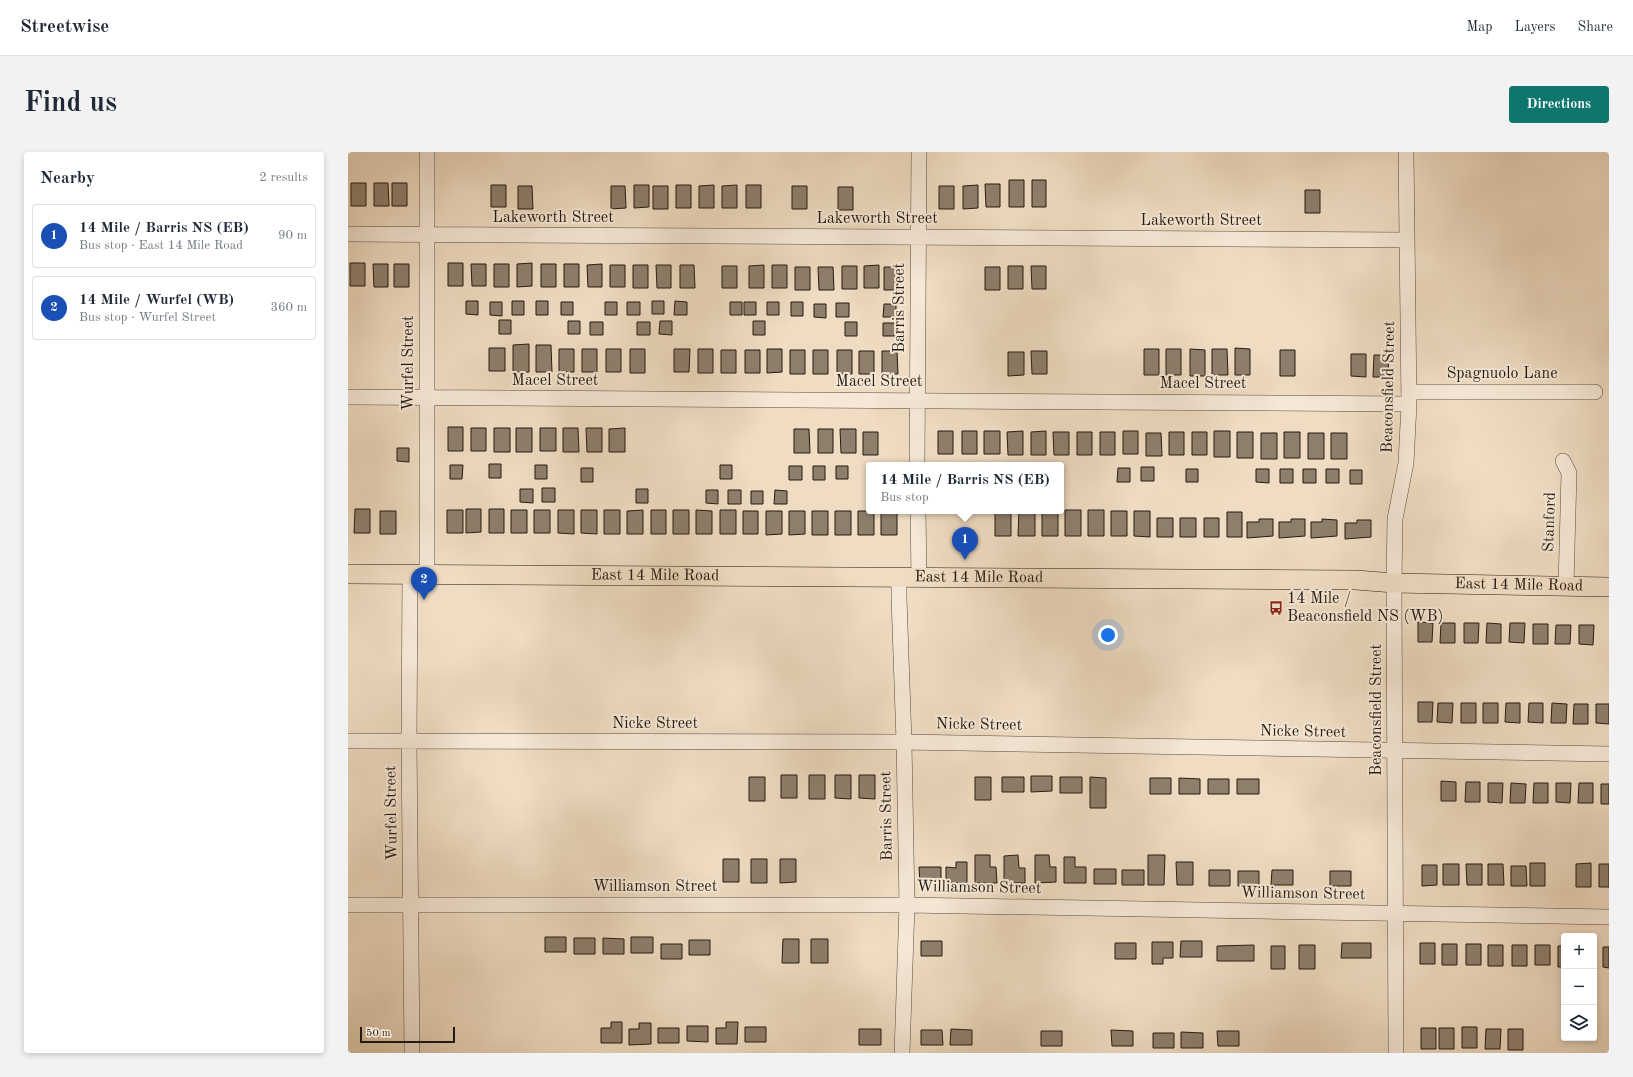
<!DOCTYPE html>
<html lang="en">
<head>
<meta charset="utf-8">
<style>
  body { margin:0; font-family:"Old Standard TT",serif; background:#f2f2f3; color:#1f2937 }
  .controls { position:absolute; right:12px; bottom:12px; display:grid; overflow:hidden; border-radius:4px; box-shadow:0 2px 6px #0003 }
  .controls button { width:36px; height:36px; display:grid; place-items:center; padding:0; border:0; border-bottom:1px solid #e0e1e3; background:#fff; color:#1f2937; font:20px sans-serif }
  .scale { position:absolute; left:12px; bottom:10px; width:95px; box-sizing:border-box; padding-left:4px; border:2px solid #251b11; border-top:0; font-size:11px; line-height:14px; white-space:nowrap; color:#251b11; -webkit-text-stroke:3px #f5e8d7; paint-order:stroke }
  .you { position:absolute; left:760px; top:483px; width:14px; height:14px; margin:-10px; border:3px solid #fff; border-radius:50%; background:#1a73e8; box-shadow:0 0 0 6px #1a73e833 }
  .badge { display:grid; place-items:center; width:26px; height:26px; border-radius:50%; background:#0f766e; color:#fff; font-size:13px; font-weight:700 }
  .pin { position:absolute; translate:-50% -33px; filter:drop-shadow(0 1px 2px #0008) }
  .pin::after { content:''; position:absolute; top:21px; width:14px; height:12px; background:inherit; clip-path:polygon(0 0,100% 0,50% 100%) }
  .popup { position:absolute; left:518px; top:310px; width:198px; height:52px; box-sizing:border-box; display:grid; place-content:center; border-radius:4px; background:#fff; filter:drop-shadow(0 1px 3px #0005); font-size:13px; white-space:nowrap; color:#747a83 }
  .popup b { font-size:15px; color:#1f2937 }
  .popup::after { content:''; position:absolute; left:50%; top:100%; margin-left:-8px; border:8px solid transparent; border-top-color:#fff }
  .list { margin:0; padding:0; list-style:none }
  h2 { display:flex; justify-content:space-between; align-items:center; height:52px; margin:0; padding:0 16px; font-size:17px }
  h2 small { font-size:13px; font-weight:400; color:#747a83 }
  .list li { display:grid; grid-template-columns:26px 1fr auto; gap:12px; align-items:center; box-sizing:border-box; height:64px; margin:0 8px 8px; padding:0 8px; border:1px solid #e0e1e3; border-radius:4px }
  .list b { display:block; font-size:15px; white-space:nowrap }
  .list p { margin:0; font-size:13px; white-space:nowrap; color:#747a83 }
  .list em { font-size:13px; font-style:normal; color:#747a83 }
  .icon { flex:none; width:22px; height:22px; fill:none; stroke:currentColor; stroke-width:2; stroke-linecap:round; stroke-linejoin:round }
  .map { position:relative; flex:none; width:1261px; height:901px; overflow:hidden; border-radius:4px }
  header { display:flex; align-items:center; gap:24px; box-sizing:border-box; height:56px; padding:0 20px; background:#fff; border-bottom:1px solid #e0e1e3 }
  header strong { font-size:19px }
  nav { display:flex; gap:22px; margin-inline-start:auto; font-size:14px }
  .intro { display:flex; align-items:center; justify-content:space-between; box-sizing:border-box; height:96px; padding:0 24px }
  h1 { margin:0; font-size:28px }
  .button { padding:10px 18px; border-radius:4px; background:#0f766e; color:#fff; font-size:14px; font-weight:700 }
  main { display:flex; gap:24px; padding:0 24px }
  aside { flex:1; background:#fff; border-radius:4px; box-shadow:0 2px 6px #0003 }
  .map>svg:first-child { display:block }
  .building { fill:#8e7f6d; stroke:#251b11 }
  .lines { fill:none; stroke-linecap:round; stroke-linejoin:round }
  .minor-casing { stroke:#584b3d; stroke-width:16 }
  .major-casing { stroke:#251b11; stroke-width:20 }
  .minor { stroke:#f5e8d7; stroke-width:15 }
  .major { stroke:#efdcc2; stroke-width:19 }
  .labels { text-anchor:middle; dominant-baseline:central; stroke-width:4; stroke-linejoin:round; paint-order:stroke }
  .street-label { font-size:16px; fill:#251b11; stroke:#f5e8d7 }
  .poi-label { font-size:16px; fill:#251b11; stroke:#f5e8d7; text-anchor:start }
</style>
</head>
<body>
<header>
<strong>Streetwise</strong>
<nav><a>Map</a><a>Layers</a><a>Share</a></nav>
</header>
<div class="intro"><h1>Find us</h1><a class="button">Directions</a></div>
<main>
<aside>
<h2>Nearby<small>2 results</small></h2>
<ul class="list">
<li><span class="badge" style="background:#1a4fb4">1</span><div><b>14 Mile / Barris NS (EB)</b><p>Bus stop · East 14 Mile Road</p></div><em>90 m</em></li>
<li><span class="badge" style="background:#1a4fb4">2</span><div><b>14 Mile / Wurfel (WB)</b><p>Bus stop · Wurfel Street</p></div><em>360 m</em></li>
</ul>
</aside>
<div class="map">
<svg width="1261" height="901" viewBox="0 0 1261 901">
  <rect width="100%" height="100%" fill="#efdcc2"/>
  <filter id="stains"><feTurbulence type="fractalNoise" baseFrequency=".005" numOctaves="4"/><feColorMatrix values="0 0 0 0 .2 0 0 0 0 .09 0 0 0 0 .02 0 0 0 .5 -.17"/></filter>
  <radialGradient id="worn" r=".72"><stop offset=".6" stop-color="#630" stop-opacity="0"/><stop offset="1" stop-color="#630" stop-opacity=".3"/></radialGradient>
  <!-- building -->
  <path class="building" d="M661,28H676V55H661Z
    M684,28H698V55H684Z
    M3,31H18V54H3Z
    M26,31H40L41,54H26Z
    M44,31H59V54H44Z
    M637,32H652V55H638Z
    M143,33H158V55H143Z
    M286,33H301V55L286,56Z
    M328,33H343V56H328Z
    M366,33V56H351V34Z
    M389,33V56H374V34Z
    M398,33H413V56H398Z
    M630,33V56L615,57V34Z
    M170,34H184L185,57H170Z
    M263,34H277L278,56L263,57Z
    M305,34H320V57H305Z
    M444,34H459V57H444Z
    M591,34H606V57H591Z
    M490,35H505V58H490Z
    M957,38H972V61H957Z
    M2,111H17V134H2Z
    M100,111H115V134H100Z
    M184,111V134L169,135V112Z
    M25,112H40V135H26Z
    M46,112H61V135H46Z
    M123,112H138V134H124Z
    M146,112H161V135H146Z
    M193,112H208V135H193Z
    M216,112H231V135H216Z
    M254,112V135H240L239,113Z
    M262,113H277V135H262Z
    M285,113H300V136H285Z
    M308,113H323V136H309Z
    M332,113H346L347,136H332Z
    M416,113V136H401V114Z
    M424,113H439V136H424Z
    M531,113V136H516V114Z
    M374,114H389V136H374Z
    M494,114H509V137H494Z
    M660,114H675V137H660Z
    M683,114H698V137H684Z
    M447,115H462V138H447Z
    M470,115H485L486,138H471Z
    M536,115H551V138H536Z
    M637,115H652V138H637Z
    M118,149H130V163L118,162Z
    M164,149H176V163H164Z
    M188,149H200V163H188Z
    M304,149H316V162H304Z
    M327,149L339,150V163H326Z
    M142,150H154V164L142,163Z
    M213,150H225V163H213Z
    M257,150H269V163H257Z
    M279,150H292V163H279Z
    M382,150H394V163H382Z
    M396,150H408V163H396Z
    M419,150H431V163H419Z
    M443,150H455V164H443Z
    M488,151H501V165H488Z
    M466,152H478V166L466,165Z
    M536,152H548V165H535Z
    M151,168H163V182H151Z
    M220,169H232V182H220Z
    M312,169H324V183L311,182Z
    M405,169H417V183H405Z
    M242,170H255V183H242Z
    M289,170H302V183H289Z
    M497,170H509V184H497Z
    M535,171H547V184H535Z
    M181,192V220H165V193Z
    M188,193H203L204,220H188Z
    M141,196H157V219H141Z
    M887,196L902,197V223H887Z
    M211,197H226V220H211Z
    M234,197H249V220H234Z
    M258,197H273V220H258Z
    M282,197H297V221H282Z
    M326,197H342L341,220H326Z
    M350,197H365V221H350Z
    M419,197H434V220L419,221Z
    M796,197H811V223H796Z
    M818,197H833V223H818Z
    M842,197L857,198V224H842Z
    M864,197H879L880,223H864Z
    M373,198H388V221H373Z
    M397,198H412V221H397Z
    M442,198H457V222H442Z
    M465,198H480V222H465Z
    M489,198H504V222H489Z
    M932,198H947V224H932Z
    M511,199H526V222H511Z
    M534,199H549L550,222H534Z
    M683,199H699V222H684Z
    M660,200H676V223L660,224Z
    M1003,202H1018V225L1003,224Z
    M1026,203H1041L1040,225H1025Z
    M100,275H115V299H100Z
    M123,276H138V299H123Z
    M146,276H162V300H146Z
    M168,276H184V300H168Z
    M192,276H208V299H192Z
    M215,276H230L231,300H215Z
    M238,276H254V300H239Z
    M277,276V300H261V277Z
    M446,277H461L462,301H446Z
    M470,277H485V301H470Z
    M492,277H508V301H493Z
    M590,279H605V302H590Z
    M614,279H629V302H614Z
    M636,279H652V302H636Z
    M675,279V303H660L659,280Z
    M698,279V303H683V280Z
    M775,279H790V302H775Z
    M866,279H882V305H866Z
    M515,280H530V303H515Z
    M705,280H721V303H706Z
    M729,280H744V303H729Z
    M752,280H767V303H752Z
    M821,280H836V303H821Z
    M844,280H859V303H844Z
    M889,280H905V306H889Z
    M936,280H952V306H936Z
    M798,281H813L814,304H798Z
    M913,281H929V307H913Z
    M960,281H976V307H960Z
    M983,281H999V307H983Z
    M49,296H61V310L49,309Z
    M141,312H153V326H141Z
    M102,313H115L114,327H102Z
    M187,313H199V327H187Z
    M372,313H384V327H372Z
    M441,314H454V328H441Z
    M465,314H477V328H465Z
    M488,314H500V327H488Z
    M793,315H806V329H793Z
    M233,316H245V330H233Z
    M770,316H782V330H769Z
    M838,317H850V330H838Z
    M908,317H921V331L908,330Z
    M932,317H945V331H932Z
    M955,317H968V331H955Z
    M978,317H991V331H978Z
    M1002,318H1014V332H1002Z
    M194,336H207V350H194Z
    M172,337H185V351L172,350Z
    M288,337H300V351H288Z
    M358,338H370V352L358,351Z
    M380,338H393V352H380Z
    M427,338L439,339V352H426Z
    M403,339H415V352H403Z
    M7,357H22V381H6Z
    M118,357H133V380L118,381Z
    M141,357H156V381H141Z
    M99,358H115V381H99Z
    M163,358H179V381H163Z
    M186,358H202V381H186Z
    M210,358H226V382L210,381Z
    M233,358H249V382L233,381Z
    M256,358H272V382H256Z
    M295,358V382H279V359Z
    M303,358H318V382H303Z
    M325,358H341V382H325Z
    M348,358L364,359V382H348Z
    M372,358H388V382H372Z
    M717,358H733V384H717Z
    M740,358H756V384H740Z
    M32,359H48V382H32Z
    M395,359H410V382H395Z
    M418,359H434V382L418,383Z
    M441,359H457V382L441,383Z
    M464,359H480V383H464Z
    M487,359H503V383H487Z
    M510,359H526V383H510Z
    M647,359H663V384H647Z
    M671,359H687V384H670Z
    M694,359H710V384H694Z
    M763,359H779V384H763Z
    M786,359H802V385L786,384Z
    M533,360H549V383H533Z
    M879,360H894V385H879Z
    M809,366H825V385H809Z
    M832,366H848V385H832Z
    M856,366H871V385H856Z
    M911,367H925V384L899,386V370H911Z
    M943,367H957V384L931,386V370H943Z
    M974,367L989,368V384L963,386V370H974Z
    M1009,368H1023V385L997,387V371H1009Z
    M1070,470L1085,471L1084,490H1070Z
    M1093,471H1107V491H1092Z
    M1116,471H1131L1130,491H1116Z
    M1139,471L1153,472V491H1138Z
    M1162,471H1177L1176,491L1161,490Z
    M1185,472H1200V492H1185Z
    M1208,473H1223L1222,492H1207Z
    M1231,473H1246L1245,493L1231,492Z
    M1070,550H1085L1084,570H1070Z
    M1090,551H1105L1104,571L1089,570Z
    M1113,551H1128V571H1113Z
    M1135,551H1150V571H1135Z
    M1158,551H1172V571L1157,570Z
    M1181,551H1195V571L1180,570Z
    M1204,551L1219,552L1218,571H1203Z
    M1226,552H1240V572H1225Z
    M1248,552H1261V572L1248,571Z
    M433,623H449V646H433Z
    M461,623H477V647H461Z
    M487,623H503V647L487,646Z
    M511,623H527V647L511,646Z
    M683,624H704V639L683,640Z
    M401,625H417V649H401Z
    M627,625H643V648H627Z
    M654,625H676V640H654Z
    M712,625H734V641H712Z
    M742,625L758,626V656H742Z
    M802,626H823V642H802Z
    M831,626L852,627V642H831Z
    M860,627H881V642H860Z
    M889,627H911V642H889Z
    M1093,629L1108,630V649H1093Z
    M1118,630H1132V650H1117Z
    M1140,631H1155L1154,651L1140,650Z
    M1163,631L1178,632L1177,651H1162Z
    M1186,631H1200V651H1185Z
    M1208,631H1223L1222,651L1208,650Z
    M1231,631H1245V651H1230Z
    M1253,632H1261V652H1253Z
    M627,703H642V715H648L649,731H627Z
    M670,703L671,716H677V731H656V704Z
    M687,703H701L702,715H708V730L687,731Z
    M800,703H817L816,733H800Z
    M716,705H727V715H738V731H716Z
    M375,707H391V730H375Z
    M403,707H419V731H403Z
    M432,707H448V730L432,731Z
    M608,710H619V731H598V715L608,716Z
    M828,710H845V733H829Z
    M1182,711H1197V734H1182Z
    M1243,711V735H1228V712Z
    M1095,712H1111V733H1095Z
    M1118,712H1134V733H1119Z
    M1140,712H1155L1156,733H1140Z
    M1251,712H1261V735H1251Z
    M1074,713H1089V733L1074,734Z
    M1163,714H1178L1179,734H1163Z
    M571,715H593V731H572Z
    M746,717H768V732H746Z
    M774,718H796V733H774Z
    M861,718H882V734H861Z
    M924,718H945V733H923Z
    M890,719H911V734H890Z
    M982,719H1003V734H982Z
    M197,785H218V800H197Z
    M283,785H305V801H283Z
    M226,786H247V802H226Z
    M255,786L276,787V802H255Z
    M435,787H451V811H434Z
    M463,787H480V811H463Z
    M341,788H362V803H341Z
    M573,789H594V804H573Z
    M833,789H854V805H832Z
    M804,790H825V806H815V812H804Z
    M767,791H788V807H767Z
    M994,791H1023V806H993Z
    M1072,791H1087V812H1072Z
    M313,792H334V807H313Z
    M1094,792H1109V813H1094Z
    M1118,792H1133V813H1118Z
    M906,793V809H869V794Z
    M951,793H967V817H951Z
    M1140,793H1155V814H1140Z
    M1164,793H1179V814H1164Z
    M1187,793H1202V813H1187Z
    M923,794H937V817H923Z
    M1210,794H1216V815H1210Z
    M1255,795H1261V816L1255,815Z
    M263,870H274V891H253V876H263Z
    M378,870H390L389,892H368V876H378Z
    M291,871H303V892L281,893V877H291Z
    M339,874H360V890L339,889Z
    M397,875H418V890H397Z
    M1114,875H1129V896H1114Z
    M310,876H331V891H310Z
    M1073,876H1088V897H1073Z
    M1091,876H1106V897H1091Z
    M511,877H533V893H511Z
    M603,877L624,878V893H602Z
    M1138,877H1153L1152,897H1137Z
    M1160,877H1175V898H1160Z
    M573,878H594L595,893H573Z
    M763,878L785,879V894H764Z
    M693,879H714V894H693Z
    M869,879H891V894H870Z
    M833,880L855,881V896H833Z
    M805,881H826V896H805Z"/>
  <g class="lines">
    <defs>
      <path id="minor" d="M79,0V421
        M0,82L1059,88
        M1061,240H1247
        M0,245L1061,252
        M1215,309L1221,321L1218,434
        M569,313L571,0
        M570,359L571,426
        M62,422L61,590L64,901
        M551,426V446L556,590L559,753L554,901
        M0,589L556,590L1261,602
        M0,753H559L1261,765
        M1048,901L1046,431L1047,367L1058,311L1061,252L1058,0"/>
      <g id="major">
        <path id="s1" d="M0,422L1008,428L1046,431L1261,435"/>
      </g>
    </defs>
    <!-- minor casing -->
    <use href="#minor" class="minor-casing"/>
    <!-- major casing -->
    <use href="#major" class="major-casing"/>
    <!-- minor -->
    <use href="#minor" class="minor"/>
    <!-- major -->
    <use href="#major" class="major"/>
  </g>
  <!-- icons -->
  <defs>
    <symbol id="bus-bare" viewBox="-9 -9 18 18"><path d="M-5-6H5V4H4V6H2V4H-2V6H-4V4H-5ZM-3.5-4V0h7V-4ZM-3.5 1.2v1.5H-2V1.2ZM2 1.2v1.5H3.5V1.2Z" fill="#8f2418" stroke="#f5e8d7" stroke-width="2.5" paint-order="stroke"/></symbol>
  </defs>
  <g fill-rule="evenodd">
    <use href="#bus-bare" x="918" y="446" width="20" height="20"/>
  </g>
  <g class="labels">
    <!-- street labels -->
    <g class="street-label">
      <text x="205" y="66">Lakeworth Street</text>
      <text x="529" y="67">Lakeworth Street</text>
      <text x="853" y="69">Lakeworth Street</text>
      <text transform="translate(552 156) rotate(-90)">Barris Street</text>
      <text transform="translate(61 211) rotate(-90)">Wurfel Street</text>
      <text x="1154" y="222">Spagnuolo Lane</text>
      <text x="207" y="229">Macel Street</text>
      <text x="531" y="230">Macel Street</text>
      <text x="855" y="232">Macel Street</text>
      <text transform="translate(1041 235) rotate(-89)">Beaconsfield Street</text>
      <text transform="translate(1202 370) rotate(-88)">Stanford</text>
      <text stroke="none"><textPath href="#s1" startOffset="307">East 14 Mile Road</textPath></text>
      <text stroke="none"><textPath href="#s1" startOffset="631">East 14 Mile Road</textPath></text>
      <text stroke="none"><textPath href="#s1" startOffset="1171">East 14 Mile Road</textPath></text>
      <text transform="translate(1029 558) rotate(-90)">Beaconsfield Street</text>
      <text x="307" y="572">Nicke Street</text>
      <text transform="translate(631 573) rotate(1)">Nicke Street</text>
      <text transform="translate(955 580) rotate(1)">Nicke Street</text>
      <text transform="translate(44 661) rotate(-91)">Wurfel Street</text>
      <text transform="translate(539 664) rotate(-91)">Barris Street</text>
      <text x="307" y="735">Williamson Street</text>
      <text transform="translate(631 736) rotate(1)">Williamson Street</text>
      <text transform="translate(955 742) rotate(1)">Williamson Street</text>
    </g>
    <!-- poi labels -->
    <g class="poi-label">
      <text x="939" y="447">14 Mile /<tspan x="939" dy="18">Beaconsfield NS (WB)</tspan></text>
    </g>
  </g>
  <rect width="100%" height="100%" filter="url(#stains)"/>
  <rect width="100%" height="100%" fill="url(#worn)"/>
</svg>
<div class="controls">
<button>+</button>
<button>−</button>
<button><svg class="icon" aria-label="layers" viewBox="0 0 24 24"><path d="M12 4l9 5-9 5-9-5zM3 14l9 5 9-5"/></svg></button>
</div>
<div class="scale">50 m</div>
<div class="you"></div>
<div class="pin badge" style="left:617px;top:408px;background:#1a4fb4">1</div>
<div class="popup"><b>14 Mile / Barris NS (EB)</b>Bus stop</div>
<div class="pin badge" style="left:76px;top:448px;background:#1a4fb4">2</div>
</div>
</main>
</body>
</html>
